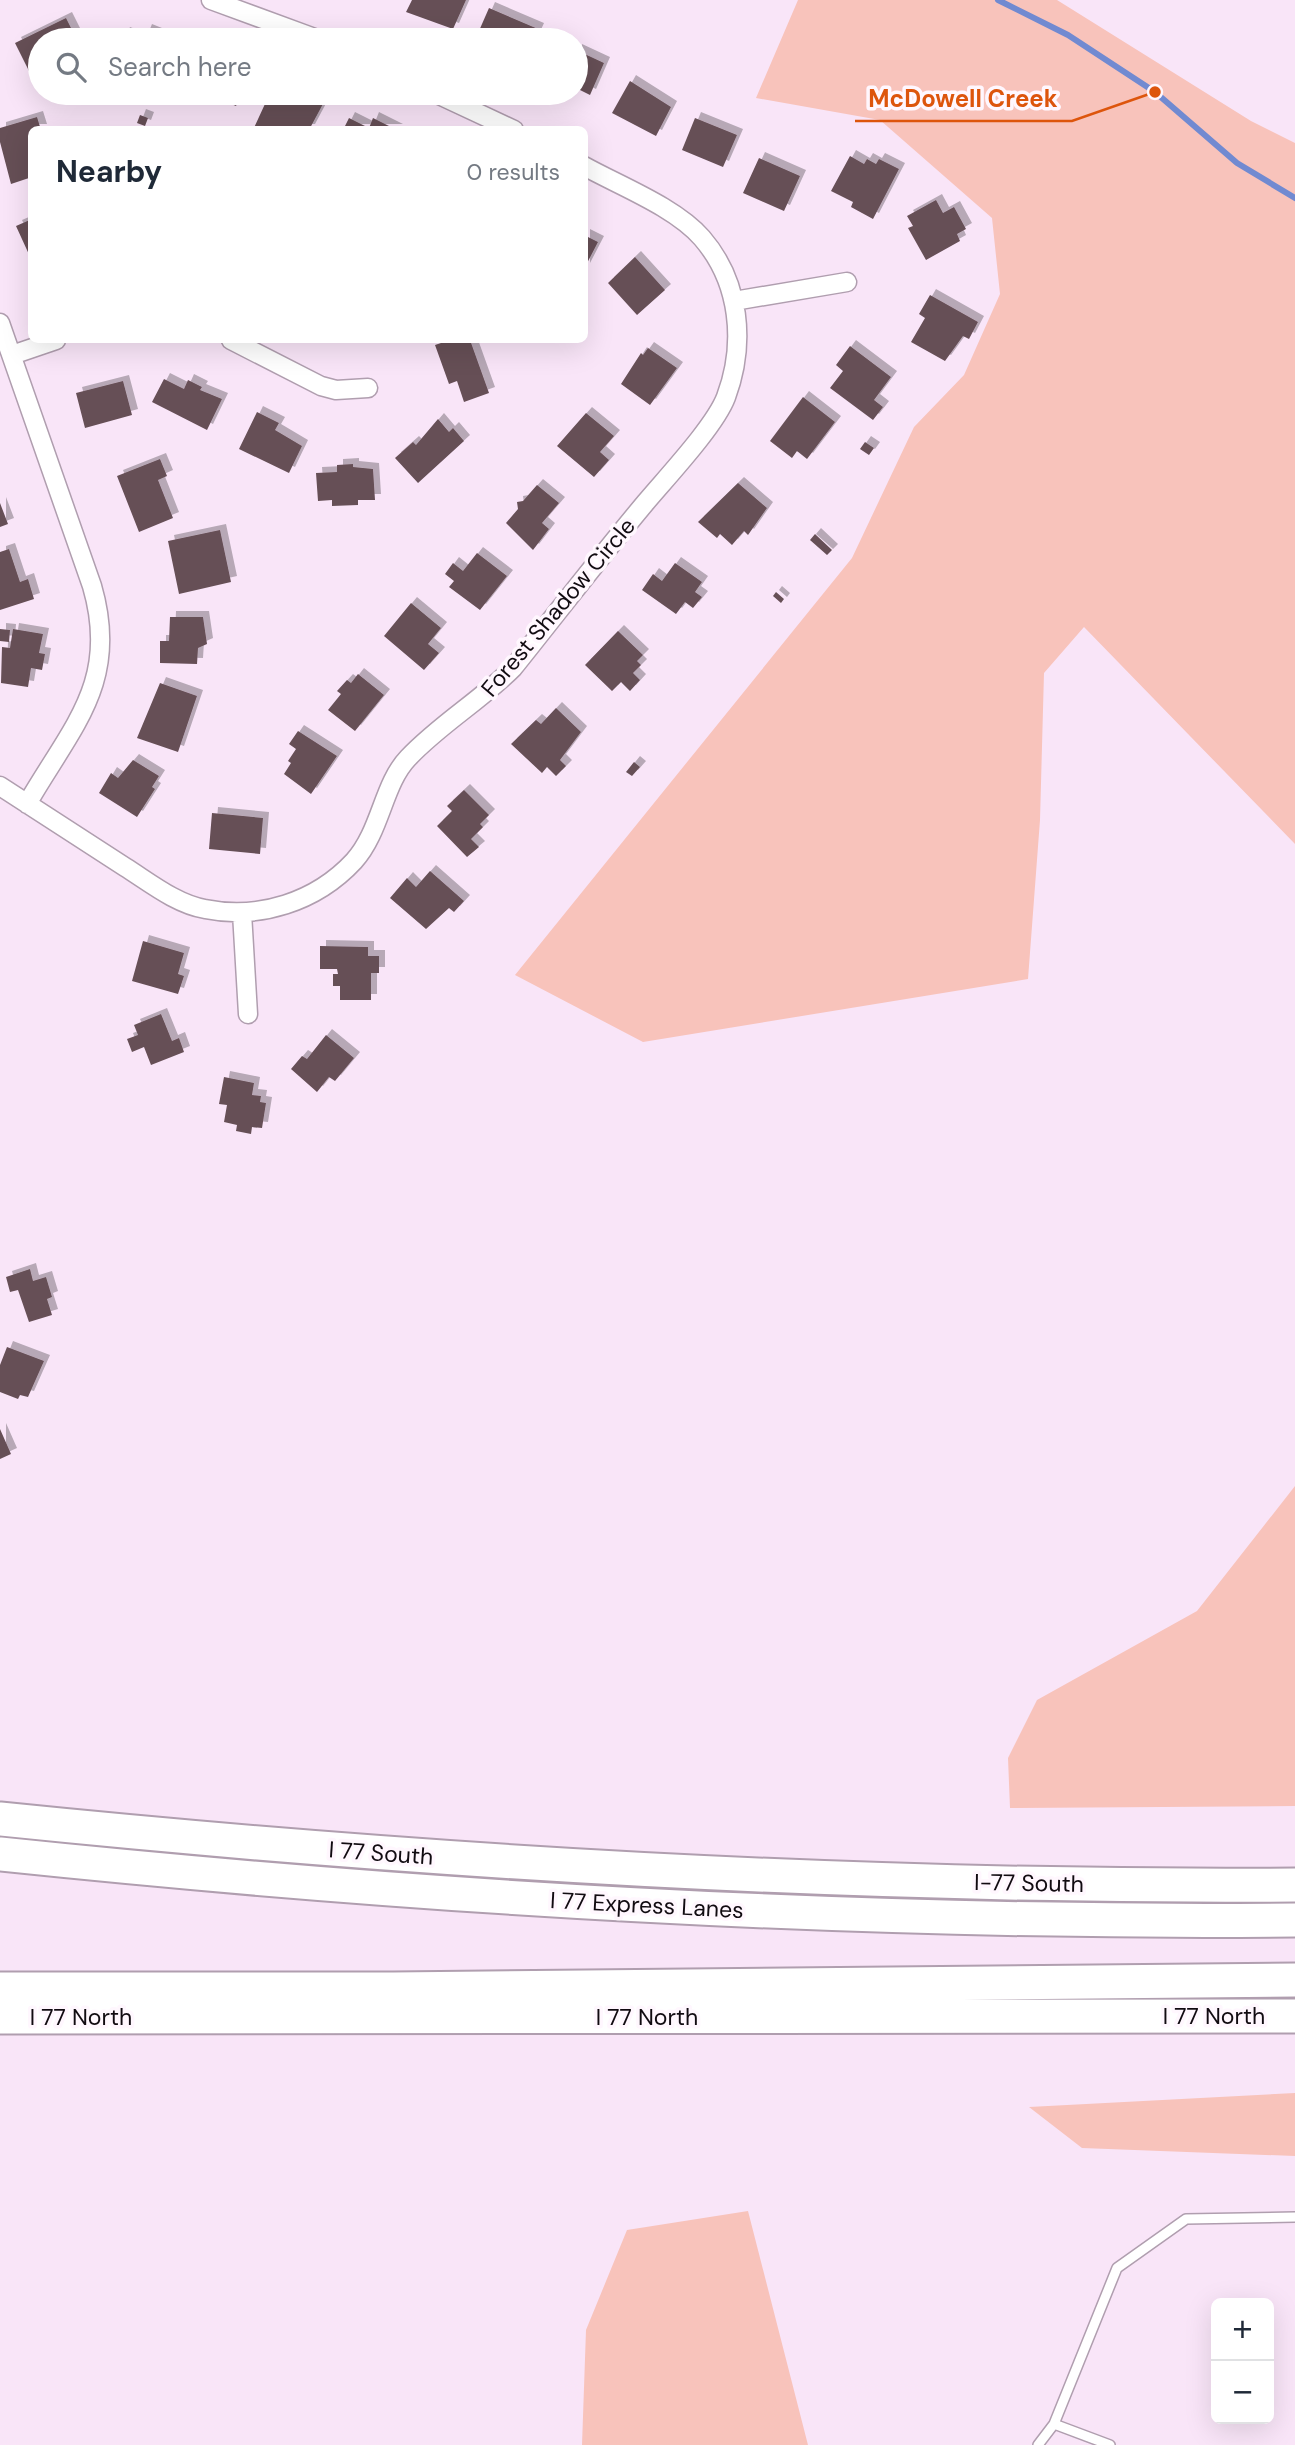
<!DOCTYPE html>
<html lang="en">
<head>
<meta charset="utf-8">
<style>
  body { margin:0; font-family:"DM Sans",sans-serif; background:#f6f6f7; color:#1f2937 }
  .controls { position:absolute; right:21px; bottom:21px; display:grid; overflow:hidden; border-radius:10px; box-shadow:0 7px 28px #0002 }
  .controls button { width:63px; height:63px; display:grid; place-items:center; padding:0; border:0; border-bottom:2px solid #e0e1e3; background:#fff; color:#1f2937; font:35px sans-serif }
  .list { margin:0; padding:0; list-style:none }
  h2 { display:flex; justify-content:space-between; align-items:center; height:91px; margin:0; padding:0 28px; font-size:30px }
  h2 small { font-size:23px; font-weight:400; color:#747a83 }
  .icon { flex:none; width:38px; height:38px; fill:none; stroke:currentColor; stroke-width:2; stroke-linecap:round; stroke-linejoin:round }
  .map { position:relative; flex:none; width:1295px; height:2445px; overflow:hidden }
  .search { position:absolute; background:#fff; box-shadow:0 7px 28px #0002; left:28px; top:28px; width:560px; height:77px; display:flex; align-items:center; gap:18px; box-sizing:border-box; padding:0 24px; border-radius:38px; color:#747a83; font-size:26px }
  .panel { position:absolute; background:#fff; box-shadow:0 7px 28px #0002; left:28px; top:126px; width:560px; height:217px; border-radius:10px }
  .map>svg:first-child { display:block }
  .green { fill:#f8c3bb }
  .lines { fill:none; stroke-linecap:round; stroke-linejoin:round }
  .stream { stroke:#718ad1; stroke-width:6 }
  .building { fill:#664f56; filter:url(#shadow) }
  .lane-casing { stroke:#b09eaf; stroke-width:12 }
  .street-casing { stroke:#b09eaf; stroke-width:21 }
  .highway-casing { stroke:#b09eaf; stroke-width:37 }
  .lane { stroke:#fff; stroke-width:9 }
  .street { stroke:#fff; stroke-width:18 }
  .highway { stroke:#fff; stroke-width:33 }
  .labels { text-anchor:middle; dominant-baseline:central; stroke-width:7; stroke-linejoin:round; paint-order:stroke }
  .street-label { font-size:23px; fill:#110b11; stroke:#fff7fe }
  .leader { fill:none; stroke:#dd550c; stroke-width:2.5 }
  .callout-dot { fill:#dd550c; stroke:#fff7fe; stroke-width:2.5 }
  .callout-label { font-size:24px; text-anchor:middle; font-weight:bold; fill:#dd550c; stroke:#fff7fe; stroke-width:7; stroke-linejoin:round; paint-order:stroke }
</style>
</head>
<body>
<div class="map">
<svg width="1295" height="2445" viewBox="0 0 1295 2445">
  <defs>
    <filter id="shadow"><feDropShadow dx="6" dy="-6" stdDeviation="0" flood-color="#0004"/></filter>
  </defs>
  <rect width="100%" height="100%" fill="#f9e5f8"/>
  <!-- green -->
  <path class="green" d="M798,0H1057L1251,121L1295,143V844L1084,627L1044,673L1040,820L1028,979L643,1042L515,975L852,558L914,427L964,375L1000,294L992,218L880,120L756,98Z
    M1295,1486V1806L1010,1808L1008,1758L1037,1700L1197,1611Z
    M1295,2093V2156L1082,2148L1029,2107Z
    M748,2211L808,2445H582L586,2330L627,2230Z"/>
  <g class="lines">
    <!-- stream -->
    <path class="stream" d="M998,0L1068,35L1155,92L1237,163L1295,198"/>
  </g>
  <!-- building -->
  <path class="building" d="M412,0H466L453,29L406,12Z
    M489,8L538,29L533,40H475Z
    M66,18L77,40H40V70L31,75L15,43Z
    M146,30L171,40H121L124,33L142,40Z
    M576,50L604,63L590,95L576,88Z
    M630,81L671,107L656,136L612,113Z
    M205,93H242L236,106Z
    M270,93H307L324,102L309,130H253Z
    M140,115L148,118L145,126L137,123Z
    M37,117L41,130H32V177L11,184L0,142V128Z
    M349,118L369,128L373,118L397,130H343Z
    M695,118L737,135L723,167L682,150Z
    M850,156L864,164L867,159L876,164L879,159L899,169L873,219L851,207L853,202L831,191Z
    M759,158L800,176L784,211L743,193Z
    M936,200L943,213L954,207L966,229L957,234L960,241L926,260L908,228L913,226L907,216Z
    M32,219V261L16,226Z
    M584,235L598,242L584,269Z
    M635,257L665,290L637,315L608,283Z
    M930,295L978,322L969,339L963,336L945,361L911,342L925,318L919,314Z
    M450,340H470L489,393L464,402L457,381L449,384L435,345Z
    M850,346L891,377L874,400L883,407L873,420L830,388L843,371L836,365Z
    M648,348L677,368L650,405L621,384L641,353L643,355Z
    M164,379L184,389L188,380L202,387L200,390L222,399L207,430L152,402Z
    M123,381L132,415L85,428L76,393Z
    M803,397L835,422L807,459L797,451L792,458L770,441Z
    M257,412L279,423L275,430L302,446L289,473L239,449Z
    M586,413L614,436L600,452L609,460L594,477L557,446Z
    M438,419L449,432L453,428L464,441L418,483L395,458L413,442L416,445Z
    M865,442L874,448L869,455L860,449Z
    M160,459L167,476L158,480L173,518L139,532L117,476Z
    M353,464V467L373,469L375,500H358V505L332,506V500L318,501L316,473L337,472V465Z
    M738,483L767,508L748,535L744,531L732,545L720,534L717,538L698,522Z
    M537,485L559,503L542,523L549,529L533,550L506,523L518,509L517,502L523,501Z
    M0,503L8,524L0,527Z
    M220,530L231,582L179,594L168,541Z
    M815,534L832,550L827,555L810,540Z
    M9,549L20,582L28,579L34,599L0,610V552Z
    M477,553L507,576L480,610L449,587L454,581L445,574L453,563L463,571Z
    M675,563L702,582L695,592L702,597L693,608L685,602L676,614L642,590L653,574L662,581Z
    M776,592L784,599L781,603L773,596Z
    M411,603L441,628L428,644L439,653L424,670L384,636Z
    M170,617H203L207,644L198,648L197,664L160,663V641H169Z
    M0,629L10,630L9,642L0,641Z
    M13,629L43,634L39,653L45,654L42,670L31,668L28,687L1,683L2,647L10,648Z
    M618,631L643,655L637,661L641,665L633,673L640,680L630,691L621,682L612,691L585,665Z
    M358,674L384,695L355,731L328,710L341,694L337,691L347,680L351,683Z
    M160,683L197,696L178,752L137,738Z
    M556,708L581,732L560,760L566,766L556,776L547,767L542,773L511,744L536,720L541,724Z
    M298,731L337,756L311,794L284,774L291,763L288,761L296,749L289,744Z
    M133,760L159,776L152,787L155,789L137,817L99,793L111,773L118,778Z
    M634,762L640,767L632,776L626,772Z
    M464,790L489,815L480,824L483,827L471,839L479,847L467,857L437,826L452,811L447,806Z
    M212,813L263,818L260,854L209,849Z
    M430,871L464,901L454,912L449,908L426,929L390,898L407,878L416,887Z
    M143,941L184,953L178,974L184,976L178,994L132,981Z
    M320,946L368,947V956H379V973H371V1000H340V986H333V974H338L337,969H320Z
    M161,1014L172,1041L179,1038L184,1052L151,1065L144,1047L132,1052L127,1039L138,1035L134,1025Z
    M326,1035L354,1058L335,1081L329,1077L317,1092L291,1069L302,1056L307,1059Z
    M224,1077L254,1083L252,1095L261,1096L260,1102L266,1103L262,1128L252,1127L251,1134L236,1131L237,1125L224,1122L227,1105L219,1104Z
    M30,1269L33,1281L46,1277L52,1297L47,1299L52,1315L29,1322L18,1290L10,1292L6,1277Z
    M7,1347L44,1361L28,1397L20,1395L18,1399L0,1392V1365Z
    M0,1429L11,1454L0,1459Z"/>
  <g class="lines">
    <defs>
      <path id="lane" d="M1054,2424L1110,2445
        M1038,2445L1054,2424L1117,2268L1186,2219L1295,2217"/>
      <path id="street" d="M211,0L320,40
        M435,93L514,130
        M734,301L847,282
        M0,323L92,586C120,682 72,726 27,804
        M231,340L321,386L336,390L368,388
        M12,355L56,340
        M0,786C42,813 83,840 125,867C149,882 176,904 205,909C259,920 316,902 354,861C381,831 383,784 408,758C440,724 480,701 513,668C557,613 600,557 646,502C667,477 715,426 726,397C746,343 740,282 702,238C675,207 620,186 584,166
        M242,913L248,1014"/>
      <path id="highway" d="M0,1819C430,1863 862,1888 1295,1885
        M0,1854C430,1899 862,1924 1295,1920
        M0,1989H393L1295,1980
        M0,2017L1295,2016"/>
    </defs>
    <!-- lane casing -->
    <use href="#lane" class="lane-casing"/>
    <!-- street casing -->
    <use href="#street" class="street-casing"/>
    <!-- highway casing -->
    <use href="#highway" class="highway-casing"/>
    <!-- lane -->
    <use href="#lane" class="lane"/>
    <!-- street -->
    <use href="#street" class="street"/>
    <!-- highway -->
    <use href="#highway" class="highway"/>
  </g>
  <g class="labels">
    <!-- street labels -->
    <g class="street-label">
      <text transform="translate(558 607) rotate(-50)">Forest Shadow Circle</text>
      <text transform="translate(381 1853) rotate(4)">I 77 South</text>
      <text transform="translate(1029 1883) rotate(1)">I-77 South</text>
      <text transform="translate(647 1905) rotate(3)">I 77 Express Lanes</text>
      <text x="1214" y="2016">I 77 North</text>
      <text x="81" y="2017">I 77 North</text>
      <text x="647" y="2017">I 77 North</text>
    </g>
  </g>
  <!-- callouts -->
  <path class="leader" d="M1155 92L1072 121H855"/>
  <circle class="callout-dot" cx="1155" cy="92" r="7"/>
  <g class="callout-label">
    <text x="963" y="107">McDowell Creek</text>
  </g>
</svg>
<div class="controls">
<button>+</button>
<button>−</button>
</div>
<div class="search"><svg class="icon" aria-label="search" viewBox="0 0 24 24"><circle cx="10" cy="10" r="6"/><path d="M15 15l6 6"/></svg>Search here</div>
<section class="panel">
<h2>Nearby<small>0 results</small></h2>
<ul class="list">
</ul>
</section>
</div>
</body>
</html>
